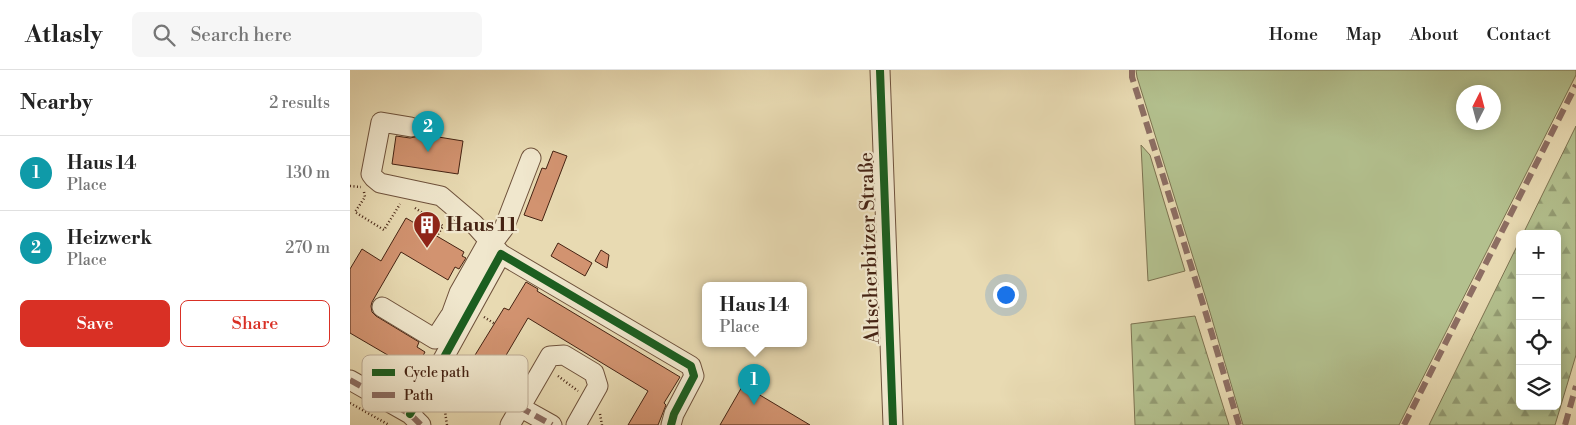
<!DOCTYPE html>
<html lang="en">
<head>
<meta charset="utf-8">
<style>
  body { margin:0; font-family:"Libre Bodoni",serif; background:#f6f6f6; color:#222 }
  .controls { position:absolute; right:15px; bottom:15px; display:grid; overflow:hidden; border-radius:8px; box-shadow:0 2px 12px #0003 }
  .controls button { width:45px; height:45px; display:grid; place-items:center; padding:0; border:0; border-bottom:1px solid #e0e0e0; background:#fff; color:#222; font:25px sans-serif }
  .compass { position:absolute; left:1106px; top:15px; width:45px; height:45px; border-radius:50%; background:#fff; box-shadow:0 2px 12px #0003; rotate:6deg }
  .you { position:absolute; left:655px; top:224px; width:18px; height:18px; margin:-12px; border:4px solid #fff; border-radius:50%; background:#1a73e8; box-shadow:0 0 0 8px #1a73e833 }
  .badge { display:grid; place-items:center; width:32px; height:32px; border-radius:50%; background:#d93025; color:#fff; font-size:16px; font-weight:700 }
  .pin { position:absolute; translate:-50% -41px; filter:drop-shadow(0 1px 2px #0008) }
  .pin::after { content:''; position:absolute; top:26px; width:18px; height:15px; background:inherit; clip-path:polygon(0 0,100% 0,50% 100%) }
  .popup { position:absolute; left:352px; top:212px; width:105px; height:65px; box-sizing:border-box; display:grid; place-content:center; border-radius:8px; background:#fff; filter:drop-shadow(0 1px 4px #0005); font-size:16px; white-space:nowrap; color:#767676 }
  .popup b { font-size:19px; color:#222 }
  .popup::after { content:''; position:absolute; left:50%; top:100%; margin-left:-10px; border:10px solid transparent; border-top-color:#fff }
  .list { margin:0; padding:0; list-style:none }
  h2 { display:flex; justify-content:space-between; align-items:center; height:65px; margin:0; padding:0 20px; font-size:21px }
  h2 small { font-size:16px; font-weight:400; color:#767676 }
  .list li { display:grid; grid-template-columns:32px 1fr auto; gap:15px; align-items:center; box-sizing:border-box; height:75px; padding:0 20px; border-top:1px solid #e0e0e0 }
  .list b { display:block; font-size:19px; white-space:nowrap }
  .list p { margin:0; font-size:16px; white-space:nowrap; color:#767676 }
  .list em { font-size:16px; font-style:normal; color:#767676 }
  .actions { display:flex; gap:10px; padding:15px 20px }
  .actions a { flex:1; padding:11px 0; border:1px solid #d93025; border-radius:8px; text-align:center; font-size:18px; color:#d93025 }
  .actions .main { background:#d93025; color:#fff }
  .icon { flex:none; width:28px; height:28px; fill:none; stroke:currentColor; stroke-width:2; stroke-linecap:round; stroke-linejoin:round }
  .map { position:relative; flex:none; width:1226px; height:355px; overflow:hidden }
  header { display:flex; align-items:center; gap:30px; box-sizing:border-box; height:70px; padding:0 25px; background:#fff; border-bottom:1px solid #e0e0e0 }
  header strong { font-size:24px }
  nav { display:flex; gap:28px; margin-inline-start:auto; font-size:18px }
  .search { width:350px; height:45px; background:#f6f6f6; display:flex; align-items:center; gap:12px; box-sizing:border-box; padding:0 18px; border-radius:8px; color:#767676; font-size:19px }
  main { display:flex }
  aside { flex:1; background:#fff }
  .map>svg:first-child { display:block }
  .green { fill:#b3c08e; stroke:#7c7250; fill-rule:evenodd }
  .forest { fill:url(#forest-firs); stroke:#7c7250 }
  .building { fill:#d29370; stroke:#452313 }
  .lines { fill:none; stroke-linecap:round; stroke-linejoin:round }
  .minor-casing { stroke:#6e513b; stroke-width:21 }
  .path { stroke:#452313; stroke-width:2.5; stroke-dasharray:1 2.5; stroke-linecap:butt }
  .minor { stroke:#f0e7cd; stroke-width:19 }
  .quiet { stroke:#8d6e63; stroke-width:6; stroke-dasharray:12 6; stroke-linecap:butt }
  .cycleway-casing { stroke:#f0e7cd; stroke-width:11 }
  .cycleway { stroke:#1b5e20; stroke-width:8 }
  .labels { text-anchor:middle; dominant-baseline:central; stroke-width:4.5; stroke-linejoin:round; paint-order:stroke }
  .poi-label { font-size:20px; font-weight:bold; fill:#452313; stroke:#f0e7cd; text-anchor:start }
  .street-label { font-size:20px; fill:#452313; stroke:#f0e7cd }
  .key { fill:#f0e7cd; stroke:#bdac95; stroke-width:1 }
  .key-label { font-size:14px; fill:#452313 }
</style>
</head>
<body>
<header>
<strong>Atlasly</strong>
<div class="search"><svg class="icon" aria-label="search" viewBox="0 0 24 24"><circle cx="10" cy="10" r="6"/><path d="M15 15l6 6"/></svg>Search here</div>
<nav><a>Home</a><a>Map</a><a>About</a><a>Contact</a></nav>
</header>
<main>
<aside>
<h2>Nearby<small>2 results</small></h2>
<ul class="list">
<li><span class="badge" style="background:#0f9aa8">1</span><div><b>Haus 14</b><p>Place</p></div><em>130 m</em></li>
<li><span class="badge" style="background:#0f9aa8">2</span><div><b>Heizwerk</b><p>Place</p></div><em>270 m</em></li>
</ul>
<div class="actions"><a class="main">Save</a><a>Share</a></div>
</aside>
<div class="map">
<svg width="1226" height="355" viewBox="0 0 1226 355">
  <defs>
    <pattern id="forest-firs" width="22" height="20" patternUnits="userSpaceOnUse" patternTransform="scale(1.25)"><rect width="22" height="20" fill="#b3c08e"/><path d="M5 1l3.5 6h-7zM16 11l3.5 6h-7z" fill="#939c73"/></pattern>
  </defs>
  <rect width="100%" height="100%" fill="#e8dab2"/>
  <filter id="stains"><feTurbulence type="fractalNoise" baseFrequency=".004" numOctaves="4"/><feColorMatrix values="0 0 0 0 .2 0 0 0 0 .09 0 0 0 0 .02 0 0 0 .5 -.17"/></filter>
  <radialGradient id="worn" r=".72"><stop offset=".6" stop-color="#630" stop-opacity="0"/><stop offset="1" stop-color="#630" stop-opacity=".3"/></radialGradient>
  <!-- green -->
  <path class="green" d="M786,0H1226V5L1049,355H893L857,232L787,7ZM1144,22V52H1114V22Z
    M791,75L800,85L835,201L798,211Z"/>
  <!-- forest -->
  <path class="forest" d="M1226,56V285L1205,355H1079L1170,170V336H1207V164H1173Z
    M845,246L879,355H785L781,254Z"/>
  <!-- building -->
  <path class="building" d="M70,64L113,71L108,104L42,94L46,66L60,68L65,67Z
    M203,81L217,86L192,151L174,145L192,98L196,99Z
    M56,148L114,182L112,186L116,188L109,199L105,197L98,210L51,182L22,232L21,236L22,242L26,246L69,272L67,277L75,282L65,301L0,263V199L12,179L31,191Z
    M208,173L242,193L235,206L201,186Z
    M251,180L259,185L257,198L245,191Z
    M176,212L188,219L187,221L330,307L314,333L316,335L308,355H278L298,321L178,248L145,304L122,290L154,238L159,240Z
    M393,315L460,355H370Z"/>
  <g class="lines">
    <defs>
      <path id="minor" d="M530,0L543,355
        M61,57L31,52L21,104L24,108L30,113L91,126L124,154L151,184
        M142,174L154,158L181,88
        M32,237L85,269L100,246
        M100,271L101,245L109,223L139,170
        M92,291L132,316L202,355
        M0,310L60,344L71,355
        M60,344L92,291L151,184L341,296L344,306L324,344L321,355
        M160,355L200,286L214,285L244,303L248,316L226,355"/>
    </defs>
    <!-- minor casing -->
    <use href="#minor" class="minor-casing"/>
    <!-- path -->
    <path class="path" d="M0,116L11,117
      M14,122L15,127L5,142L34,160L50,134
      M65,138L93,156L87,166
      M134,247L145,254
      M208,306L228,321
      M0,333L39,355
      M250,344L252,355
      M97,355C95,341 91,327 107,320"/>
    <!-- minor -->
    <use href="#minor" class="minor"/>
    <!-- quiet -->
    <path class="quiet" d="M782,0V7L853,234L889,355
      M92,291L132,316L202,355
      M0,310L60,344L71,355
      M1054,355L1226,15
      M1215,355L1226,316"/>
    <defs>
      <path id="cycleway" d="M530,0L543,355
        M60,344L92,291L151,184L341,296L344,306L324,344L321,355"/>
    </defs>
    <!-- cycleway casing -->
    <use href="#cycleway" class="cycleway-casing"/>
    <!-- cycleway -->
    <use href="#cycleway" class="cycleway"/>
  </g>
  <!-- icons -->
  <defs>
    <symbol id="building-pin" viewBox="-11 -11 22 30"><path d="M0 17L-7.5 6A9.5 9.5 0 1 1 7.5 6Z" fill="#8f2418" stroke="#f0e7cd"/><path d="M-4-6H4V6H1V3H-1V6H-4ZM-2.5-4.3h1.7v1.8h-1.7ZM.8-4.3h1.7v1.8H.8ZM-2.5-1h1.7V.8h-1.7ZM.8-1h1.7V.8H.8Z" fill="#fff"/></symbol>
  </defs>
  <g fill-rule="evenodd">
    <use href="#building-pin" x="61" y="139" width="32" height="43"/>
  </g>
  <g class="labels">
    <!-- poi labels -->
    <g class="poi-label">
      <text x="96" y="155">Haus 11</text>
    </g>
    <!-- street labels -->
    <g class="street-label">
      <text transform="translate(520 178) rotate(-92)">Altscherbitzer Straße</text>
    </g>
  </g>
  <!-- legend -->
  <rect x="12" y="285" width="166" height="57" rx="8" class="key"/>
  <rect x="22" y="299" width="23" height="7" fill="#1b5e20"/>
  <rect x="22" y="322" width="23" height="6" fill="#8d6e63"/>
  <g class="key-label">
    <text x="54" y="307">Cycle path</text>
    <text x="54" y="330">Path</text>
  </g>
  <rect width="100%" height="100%" filter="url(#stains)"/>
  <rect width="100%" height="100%" fill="url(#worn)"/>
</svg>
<div class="controls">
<button>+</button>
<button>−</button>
<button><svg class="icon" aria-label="locate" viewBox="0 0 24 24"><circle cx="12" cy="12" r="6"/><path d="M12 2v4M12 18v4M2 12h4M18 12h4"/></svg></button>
<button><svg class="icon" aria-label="layers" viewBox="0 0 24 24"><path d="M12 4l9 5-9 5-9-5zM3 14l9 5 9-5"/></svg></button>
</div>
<svg class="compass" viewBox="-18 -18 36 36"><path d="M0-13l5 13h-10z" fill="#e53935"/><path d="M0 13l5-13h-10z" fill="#767676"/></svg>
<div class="you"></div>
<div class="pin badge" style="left:404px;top:335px;background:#0f9aa8">1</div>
<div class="popup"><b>Haus 14</b>Place</div>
<div class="pin badge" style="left:78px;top:82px;background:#0f9aa8">2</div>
</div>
</main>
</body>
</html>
